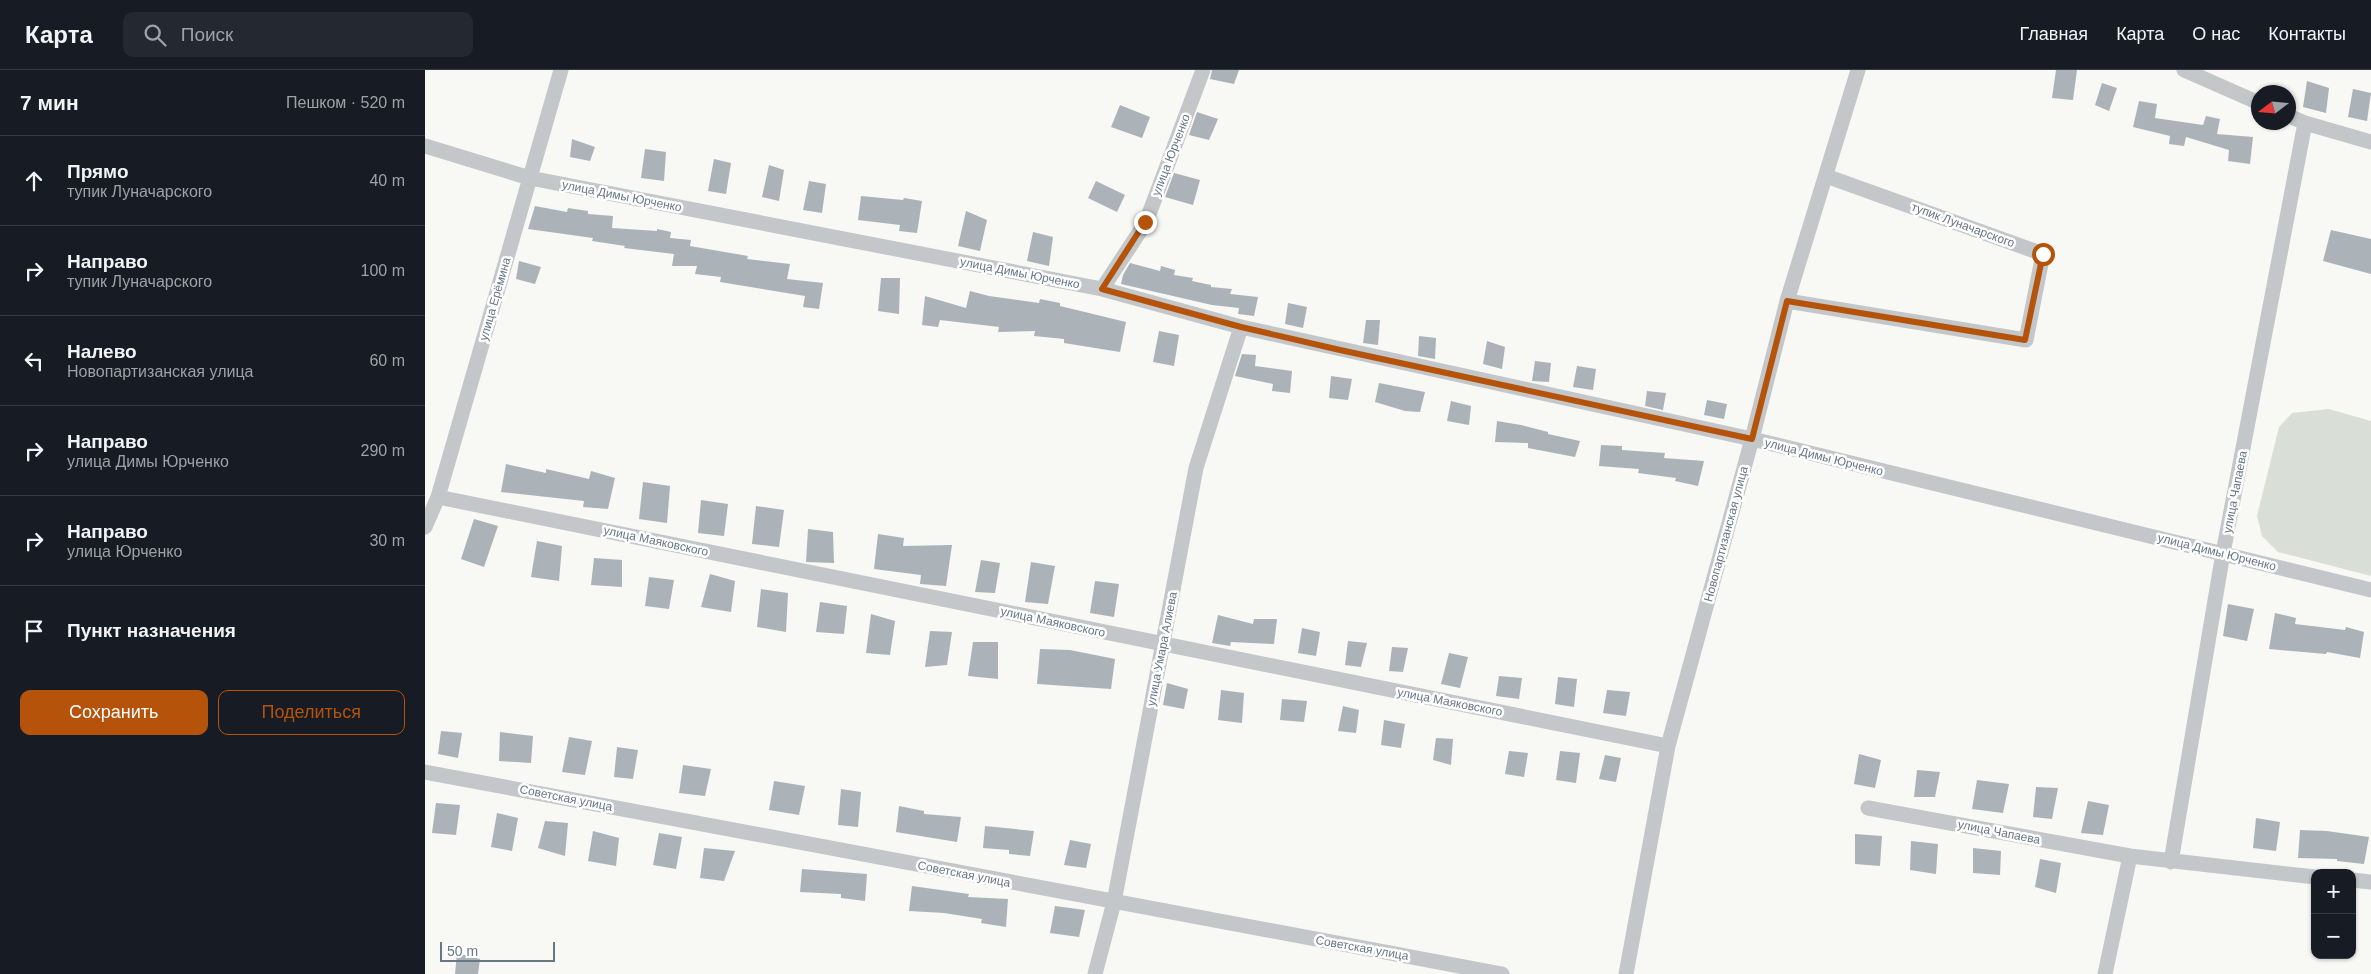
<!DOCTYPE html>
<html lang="ru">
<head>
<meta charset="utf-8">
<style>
  body { margin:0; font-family:Helvetica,sans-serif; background:#242831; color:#f1f3f6 }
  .controls { position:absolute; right:15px; bottom:15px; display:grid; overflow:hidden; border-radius:10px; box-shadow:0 1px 4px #0004 }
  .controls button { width:45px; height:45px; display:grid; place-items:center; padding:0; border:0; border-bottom:1px solid #363941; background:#171b24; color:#f1f3f6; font:25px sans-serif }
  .compass { position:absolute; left:1826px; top:15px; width:45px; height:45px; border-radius:50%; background:#171b24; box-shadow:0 1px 4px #0004; rotate:254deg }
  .scale { position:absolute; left:15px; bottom:12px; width:115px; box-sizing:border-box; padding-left:5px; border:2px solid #667786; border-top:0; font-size:14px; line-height:18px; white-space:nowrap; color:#667786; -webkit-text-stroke:4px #fff; paint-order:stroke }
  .stop { position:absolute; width:15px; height:15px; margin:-11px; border:4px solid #b45309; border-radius:50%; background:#fff }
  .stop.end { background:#b45309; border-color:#fff; box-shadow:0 1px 5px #0008 }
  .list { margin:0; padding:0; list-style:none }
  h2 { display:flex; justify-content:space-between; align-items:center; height:65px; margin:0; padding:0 20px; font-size:21px }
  h2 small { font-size:16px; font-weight:400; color:#9ea1a6 }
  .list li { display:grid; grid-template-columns:32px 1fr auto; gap:15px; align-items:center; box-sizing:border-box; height:90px; padding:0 20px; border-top:1px solid #363941 }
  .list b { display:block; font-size:19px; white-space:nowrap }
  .list p { margin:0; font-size:16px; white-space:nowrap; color:#9ea1a6 }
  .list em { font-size:16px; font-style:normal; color:#9ea1a6 }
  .actions { display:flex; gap:10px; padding:15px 20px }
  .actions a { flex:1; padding:11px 0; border:1px solid #b45309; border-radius:10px; text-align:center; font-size:18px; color:#b45309 }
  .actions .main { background:#b45309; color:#fff }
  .icon { flex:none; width:28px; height:28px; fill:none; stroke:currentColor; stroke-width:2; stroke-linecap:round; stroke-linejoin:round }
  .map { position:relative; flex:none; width:1946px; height:904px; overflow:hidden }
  header { display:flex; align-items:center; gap:30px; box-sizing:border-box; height:70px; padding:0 25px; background:#171b24; border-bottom:1px solid #363941 }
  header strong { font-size:24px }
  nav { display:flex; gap:28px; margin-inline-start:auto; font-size:18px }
  .search { width:350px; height:45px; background:#242831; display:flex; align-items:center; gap:12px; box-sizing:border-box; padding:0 18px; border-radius:10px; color:#9ea1a6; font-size:19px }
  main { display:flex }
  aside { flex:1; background:#171b24 }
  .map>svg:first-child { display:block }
  .green { fill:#d9dfd6 }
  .building { fill:#abb3b9 }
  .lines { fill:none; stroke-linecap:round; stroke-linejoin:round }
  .street { stroke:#c3c7ca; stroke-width:15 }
  .route { stroke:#b45309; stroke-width:6 }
  .labels { text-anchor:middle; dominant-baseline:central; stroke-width:5; stroke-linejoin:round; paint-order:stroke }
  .street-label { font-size:12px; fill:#667786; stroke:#fff }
</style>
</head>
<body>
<header>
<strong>Карта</strong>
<div class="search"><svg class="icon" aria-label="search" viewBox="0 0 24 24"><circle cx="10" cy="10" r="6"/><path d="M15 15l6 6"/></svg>Поиск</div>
<nav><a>Главная</a><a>Карта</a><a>О нас</a><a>Контакты</a></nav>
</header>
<main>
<aside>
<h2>7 мин<small>Пешком · 520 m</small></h2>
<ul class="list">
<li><svg class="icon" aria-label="ahead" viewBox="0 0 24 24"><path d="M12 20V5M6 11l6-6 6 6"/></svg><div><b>Прямо</b><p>тупик Луначарского</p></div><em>40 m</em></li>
<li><svg class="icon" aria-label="right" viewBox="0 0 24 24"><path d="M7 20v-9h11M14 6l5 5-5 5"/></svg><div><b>Направо</b><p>тупик Луначарского</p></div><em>100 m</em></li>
<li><svg class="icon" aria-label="left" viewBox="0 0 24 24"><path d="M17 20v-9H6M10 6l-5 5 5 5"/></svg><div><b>Налево</b><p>Новопартизанская улица</p></div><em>60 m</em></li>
<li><svg class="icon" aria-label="right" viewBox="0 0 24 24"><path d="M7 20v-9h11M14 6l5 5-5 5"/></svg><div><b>Направо</b><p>улица Димы Юрченко</p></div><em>290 m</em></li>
<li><svg class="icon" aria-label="right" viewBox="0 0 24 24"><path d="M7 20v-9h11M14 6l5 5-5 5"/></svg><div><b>Направо</b><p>улица Юрченко</p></div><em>30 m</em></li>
<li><svg class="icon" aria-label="arrive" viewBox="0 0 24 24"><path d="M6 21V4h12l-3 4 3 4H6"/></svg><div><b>Пункт назначения</b></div></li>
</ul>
<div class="actions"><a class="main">Сохранить</a><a>Поделиться</a></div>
</aside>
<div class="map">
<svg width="1946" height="904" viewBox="0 0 1946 904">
  <rect width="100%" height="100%" fill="#f8f8f5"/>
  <!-- green -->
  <path class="green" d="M1904,339L1946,351V506L1853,482L1837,466L1832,446L1854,357L1867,343Z"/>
  <!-- building -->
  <path class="building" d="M787,0H814L809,14L785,9Z
    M1631,0H1652L1648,30L1627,28Z
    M1882,11L1904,18L1901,43L1878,37Z
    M1677,13L1692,18L1684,41L1670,35Z
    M1928,19L1946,23L1942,51L1923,47Z
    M1714,31L1732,34L1730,48L1778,55L1781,46L1795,49L1792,64L1828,67L1825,94L1803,91L1804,80L1761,67L1759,76L1744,74L1745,66L1708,57Z
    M695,35L725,47L717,68L686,57Z
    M772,42L793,49L784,70L764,65Z
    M147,69L170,77L165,91L145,87Z
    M220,79L241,82L239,111L216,108Z
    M289,89L306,93L301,124L283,121Z
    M344,95L359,100L354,131L337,127Z
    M749,103L775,110L768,135L740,127Z
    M384,111L401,114L397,143L378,140Z
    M671,111L700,125L692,142L663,128Z
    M436,126L478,130L479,128L497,131L492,163L474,161L475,155L433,150Z
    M110,136L142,142L143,138L163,141V144L188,146L187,158L232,161V159L246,162L245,168L266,170L265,176L323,186L322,189L365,194L362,209L398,213L394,239L378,237L380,226L295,212L296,207L270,204L272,196H247L249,184L199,178L200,176L167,171L168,168L103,159Z
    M541,141L562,150L555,181L533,176Z
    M1906,160L1946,169V204L1898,191Z
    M608,162L628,167L624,196L602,191Z
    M94,191L116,197L110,214L91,209Z
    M705,193L735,201L736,196L750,200L749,205L768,208L767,211L786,215V217L807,219L805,224L833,227L829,246L813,244L814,238L787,235L696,214L698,205Z
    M456,208H475L474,244L453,241Z
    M545,221L564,226L614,233L615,229L635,233V236L701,252L695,282L639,273V269L609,266L610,261L573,262L574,257L515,250L513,257L497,255L500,226L541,238Z
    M863,233L882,237L878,258L860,254Z
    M941,250H955L953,275L938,273Z
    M734,261L754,265L749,296L728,292Z
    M994,266L1011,268L1010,289L993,286Z
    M1062,271L1080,277L1077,299L1058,294Z
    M817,284L831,285L830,296L867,301L865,323L847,321L848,314L810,306Z
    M1110,291L1126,293L1124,312L1107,311Z
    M1152,296L1171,299L1168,320L1148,317Z
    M906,306L927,309L923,330L904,328Z
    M954,313L1000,322L995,342L980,341L950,332Z
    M1222,321L1241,323L1238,340L1220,336Z
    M1282,330L1302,334L1299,349L1279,345Z
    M1026,331L1046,336L1044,355L1022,351Z
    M1072,351L1096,355L1123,362V364L1155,371L1150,387L1103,378V373L1070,372Z
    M1176,375L1197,376V380L1240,383L1239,388L1279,391L1273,416L1250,411L1251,408L1213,403L1214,399L1174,396Z
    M81,394L121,403V399L164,409L166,401L190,408L183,439L158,437L159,431L76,422Z
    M218,412L245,416L242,453L214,449Z
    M276,430L303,434L299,466L273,463Z
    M331,436L359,440L354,477L327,474Z
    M49,449L73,456L59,497L36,489Z
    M383,459L408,462L409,493L381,492Z
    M453,464L479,468L478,476L527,475L521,516L495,514L496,505L449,499Z
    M112,471L137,476L134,511L106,507Z
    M169,488L197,490V517L166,515Z
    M556,490L575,493L570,523L550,522Z
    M606,492L630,496L623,534L600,532Z
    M285,504L310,511L306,542L276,537Z
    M224,507L249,510L244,539L220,536Z
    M670,511L694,514L689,547L665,543Z
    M336,519L363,523L361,562L332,557Z
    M395,532L422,536L419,564L391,562Z
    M1803,534L1829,539L1822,571L1798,566Z
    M1850,543L1871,548L1870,554L1920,560L1921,557L1939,562L1935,588L1902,582L1901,584L1844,579Z
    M446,544L470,551L465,585L441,583Z
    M793,545L828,554L829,549H852L849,574L806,572L805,576L787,573Z
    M877,558L895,562L891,586L873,583Z
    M505,561L527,562L522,595L500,597Z
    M923,571L942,573L936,597L920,595Z
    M548,572H573V609L543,606Z
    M967,577L983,578L978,602L964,601Z
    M615,579L645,580L690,589L686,619L612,614Z
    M1024,583L1043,587L1035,618L1016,614Z
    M1074,606L1097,608L1094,629L1071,626Z
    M1133,607L1152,609L1149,637L1130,634Z
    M742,613L763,619L759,639L738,635Z
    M796,620L819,623L817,653L793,650Z
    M1182,620L1205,622L1201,646L1178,643Z
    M857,629L882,631L879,652L855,650Z
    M918,636L934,640L931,663L913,661Z
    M959,650L980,654L976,678L956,675Z
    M16,661L37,663L33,688L13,684Z
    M75,662L108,666L106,693L74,691Z
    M144,667L167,671L160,705L137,702Z
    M1011,668L1028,669L1026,695L1008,690Z
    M192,677L213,680L208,709L189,707Z
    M1084,681L1103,683L1099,707L1080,704Z
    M1135,681L1155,683L1151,713L1131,710Z
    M1434,684L1456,690L1450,718L1429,714Z
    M1180,685L1196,688L1191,712L1174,709Z
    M258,695L286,699L280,726L254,723Z
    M1492,700L1515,702L1510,727H1489Z
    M1552,710L1584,714L1578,743L1547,739Z
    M349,711L380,716L374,745L344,740Z
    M1611,717L1633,718L1627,749L1608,747Z
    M416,719L436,722L433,757L413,755Z
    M1663,731L1684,735L1678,765L1656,763Z
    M11,733L35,735L31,765L7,763Z
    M474,736L499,741V744L536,747L532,772L471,762Z
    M72,743L93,748L87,781L66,777Z
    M1831,748L1855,752L1851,781L1828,778Z
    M120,751L143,753L140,786L113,778Z
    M560,756L609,761L605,786L584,784V780L558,778Z
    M1875,760L1902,761L1944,767L1939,794L1912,791V789L1873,788Z
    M168,761L194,768L191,796L163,791Z
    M234,763L257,767L251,799L228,795Z
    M1430,764L1457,766L1455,796L1430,794Z
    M645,770L666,774L661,798L639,795Z
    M1486,771L1513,774L1511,804L1485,800Z
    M279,778L310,781L299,811L275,808Z
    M1548,778L1576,781L1575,805L1548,803Z
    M1615,789L1636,793L1631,823L1610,817Z
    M377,799L442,804L440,831L416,828V824L375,822Z
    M487,816L544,824L543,827L583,829L581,857L556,853L557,849L519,843L484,841Z
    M630,836L660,840L654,867L625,863Z
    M32,883L55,889L53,904H30Z"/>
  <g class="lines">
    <!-- street -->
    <path class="street" d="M1759,0L1834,33
      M1864,46L1880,53L1946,72
      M0,76L105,108L677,219L816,257L1327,369L1946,520
      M677,219L721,152L778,0
      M1362,231L1601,270L1618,184L1401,106
      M13,427L1243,676
      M0,457L13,427L136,0
      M0,702L1077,904
      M1443,738L1705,786L1890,807
      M1746,792L1798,483L1880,53
      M1927,810L1946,812
      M670,904L689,832L771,398L816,257
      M1201,904L1243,676L1327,369L1362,231L1433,0
      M1680,904L1705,786"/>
  </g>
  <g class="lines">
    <!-- route -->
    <path class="route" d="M720,152L677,219L816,257L915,280L1327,369L1362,231L1600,270L1618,184"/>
  </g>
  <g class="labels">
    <!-- street labels -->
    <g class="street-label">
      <text transform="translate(746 85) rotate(-69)">улица Юрченко</text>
      <text transform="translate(197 126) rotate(11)">улица Димы Юрченко</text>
      <text transform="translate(1538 155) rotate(20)">тупик Луначарского</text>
      <text transform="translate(595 203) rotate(11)">улица Димы Юрченко</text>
      <text transform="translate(70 229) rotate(-74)">улица Ерёмина</text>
      <text transform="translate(1399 387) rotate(14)">улица Димы Юрченко</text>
      <text transform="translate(1810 422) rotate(-79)">улица Чапаева</text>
      <text transform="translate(1301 464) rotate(-75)">Новопартизанская улица</text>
      <text transform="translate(231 471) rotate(12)">улица Маяковского</text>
      <text transform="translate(1792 482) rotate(14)">улица Димы Юрченко</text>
      <text transform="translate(628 552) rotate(12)">улица Маяковского</text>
      <text transform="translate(737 579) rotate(-79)">улица Умара Алиева</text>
      <text transform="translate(1025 632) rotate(11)">улица Маяковского</text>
      <text transform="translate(141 728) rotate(11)">Советская улица</text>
      <text transform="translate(1574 762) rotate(11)">улица Чапаева</text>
      <text transform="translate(539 804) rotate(11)">Советская улица</text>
      <text transform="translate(937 878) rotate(10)">Советская улица</text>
    </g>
  </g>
</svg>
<div class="controls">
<button>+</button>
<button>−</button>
</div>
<svg class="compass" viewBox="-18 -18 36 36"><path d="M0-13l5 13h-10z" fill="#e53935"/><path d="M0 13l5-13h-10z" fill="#9ea1a6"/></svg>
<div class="scale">50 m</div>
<div class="stop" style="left:1618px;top:184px"></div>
<div class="stop end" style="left:720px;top:152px"></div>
</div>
</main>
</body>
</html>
